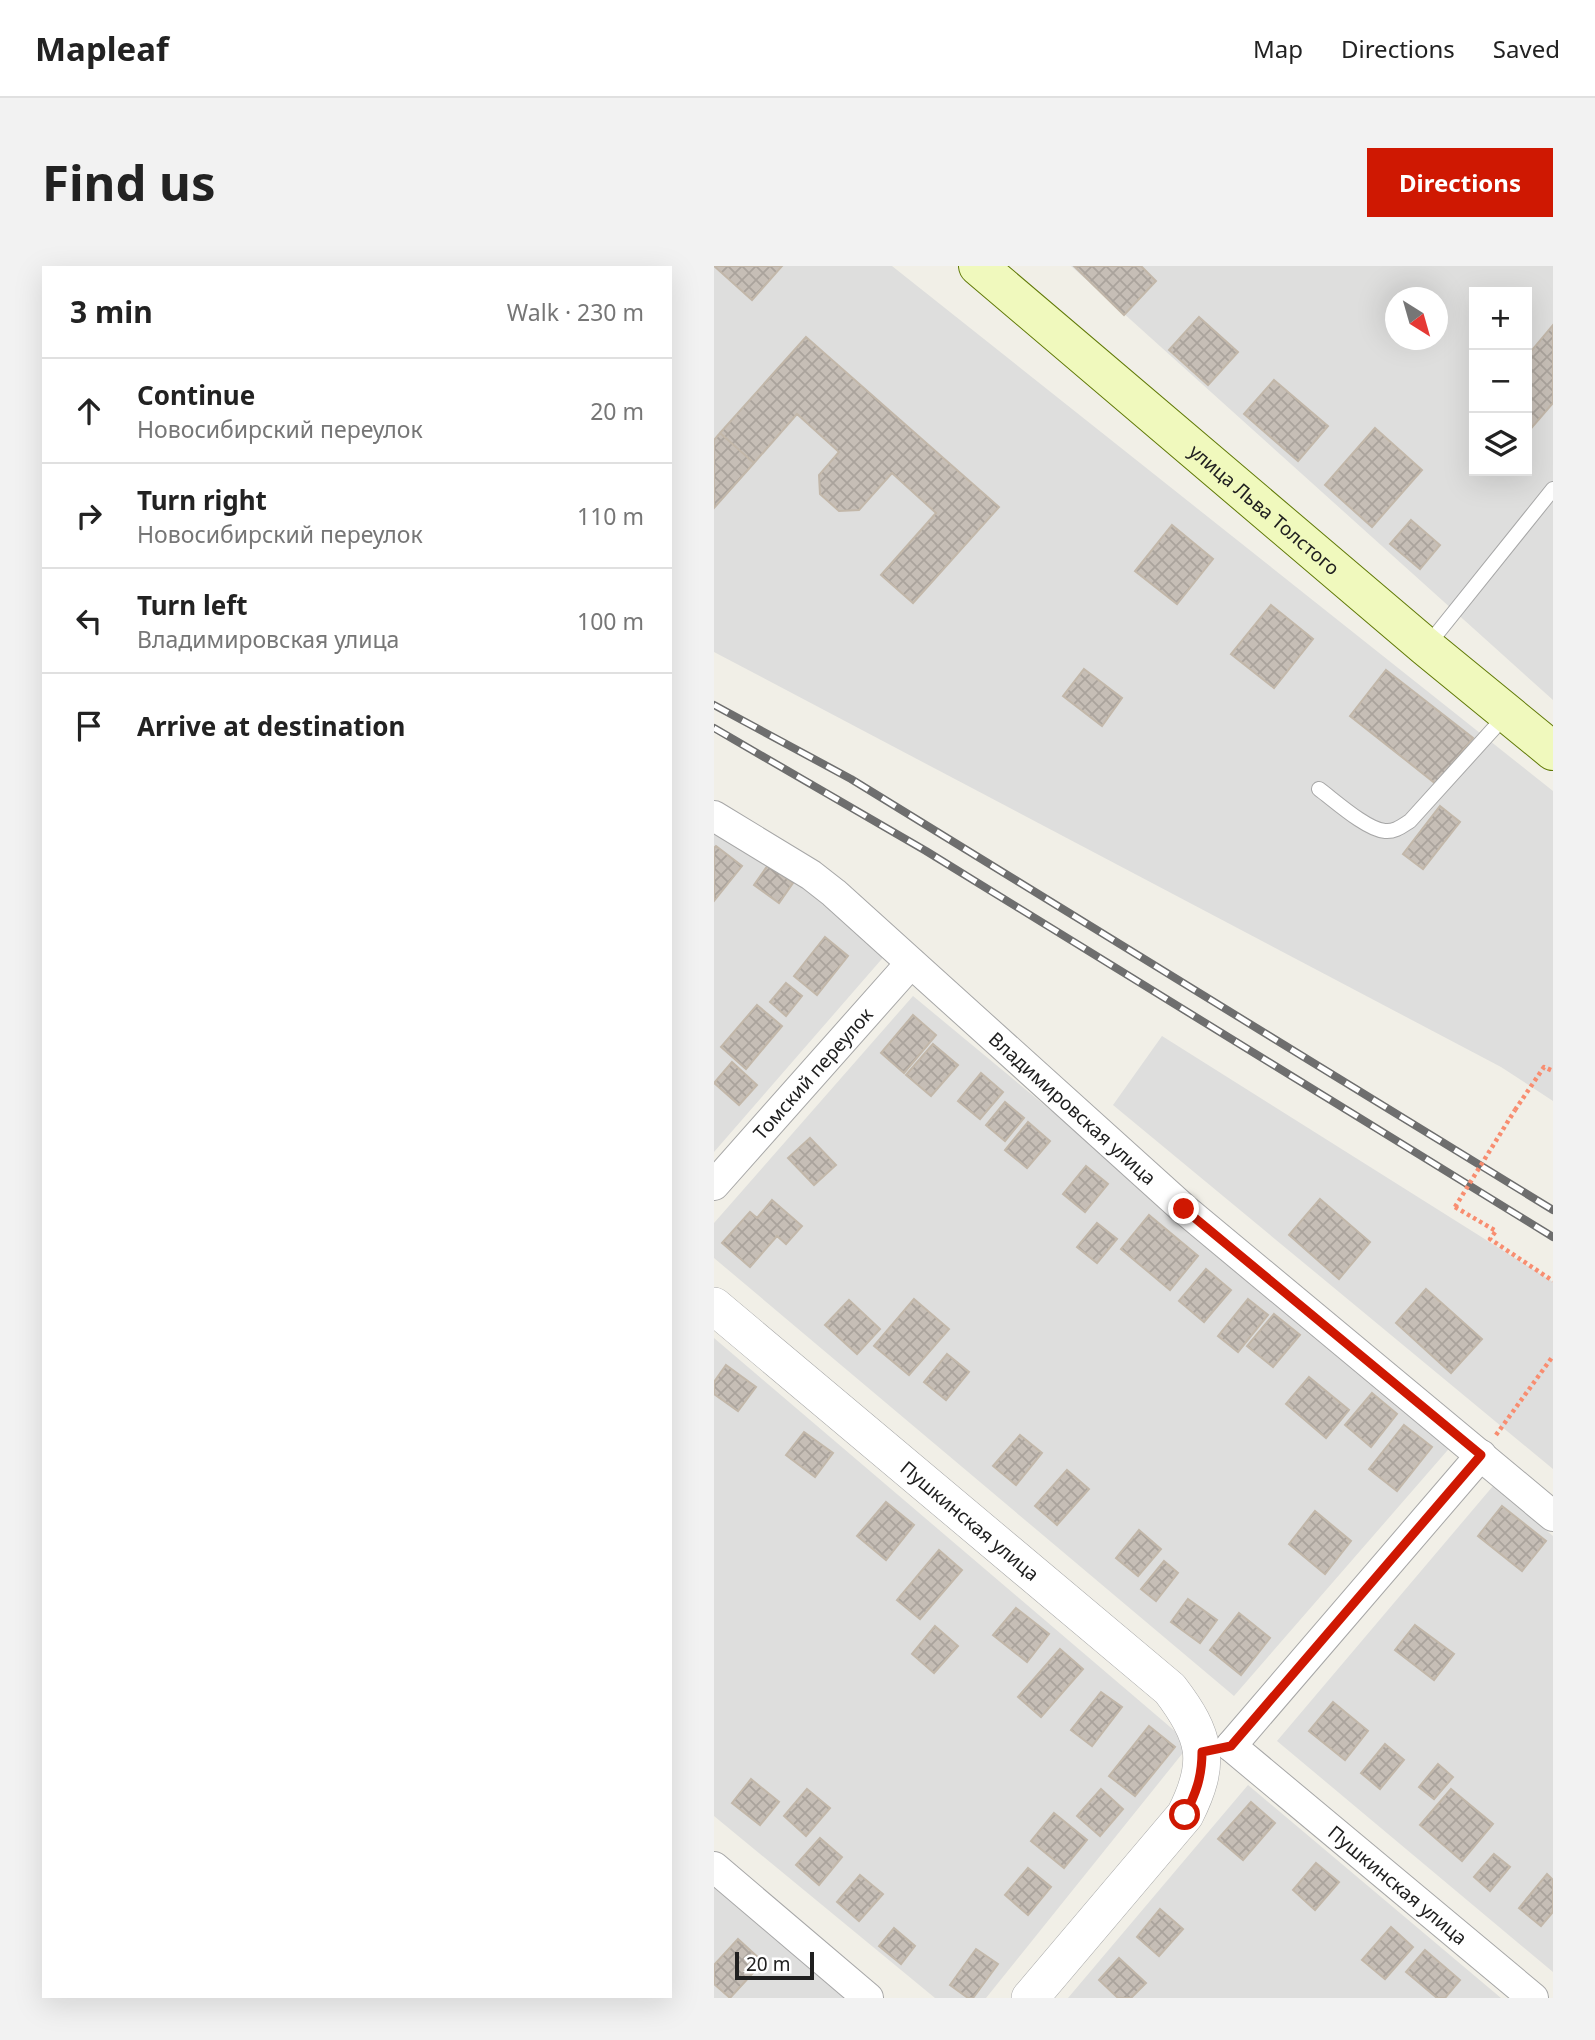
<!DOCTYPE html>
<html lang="en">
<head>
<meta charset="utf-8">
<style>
  body { margin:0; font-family:"Noto Sans",sans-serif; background:#f2f2f2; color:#222 }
  .controls { position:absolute; right:21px; top:21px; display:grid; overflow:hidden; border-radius:0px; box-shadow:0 7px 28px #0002 }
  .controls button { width:63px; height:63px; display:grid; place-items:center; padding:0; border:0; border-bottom:2px solid #e0e0e0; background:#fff; color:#222; font:35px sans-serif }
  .compass { position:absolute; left:671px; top:21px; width:63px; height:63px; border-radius:50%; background:#fff; box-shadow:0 7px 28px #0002; rotate:143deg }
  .scale { position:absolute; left:21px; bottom:18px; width:79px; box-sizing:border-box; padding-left:7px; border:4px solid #202020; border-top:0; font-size:19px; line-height:24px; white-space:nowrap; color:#202020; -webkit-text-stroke:5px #fff; paint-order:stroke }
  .stop { position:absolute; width:21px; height:21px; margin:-16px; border:5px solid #cf1802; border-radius:50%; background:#fff }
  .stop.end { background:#cf1802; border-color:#fff; box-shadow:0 2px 7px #0008 }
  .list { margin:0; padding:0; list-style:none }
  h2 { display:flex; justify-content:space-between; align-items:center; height:91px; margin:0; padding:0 28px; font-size:30px }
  h2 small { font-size:23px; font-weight:400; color:#767676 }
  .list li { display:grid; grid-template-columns:46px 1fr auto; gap:21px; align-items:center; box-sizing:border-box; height:105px; padding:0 28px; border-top:2px solid #e0e0e0 }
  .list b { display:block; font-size:26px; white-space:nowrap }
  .list p { margin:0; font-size:23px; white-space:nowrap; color:#767676 }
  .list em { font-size:23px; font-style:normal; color:#767676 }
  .icon { flex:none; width:38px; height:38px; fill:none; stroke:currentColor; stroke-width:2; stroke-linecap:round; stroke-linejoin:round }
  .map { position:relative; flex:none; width:839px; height:1732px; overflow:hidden; border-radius:0px }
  header { display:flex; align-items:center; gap:42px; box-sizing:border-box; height:98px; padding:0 35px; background:#fff; border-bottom:2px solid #e0e0e0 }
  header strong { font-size:33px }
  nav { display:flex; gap:38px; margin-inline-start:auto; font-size:24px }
  .intro { display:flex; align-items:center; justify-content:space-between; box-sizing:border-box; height:168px; padding:0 42px }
  h1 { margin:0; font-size:49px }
  .button { padding:18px 32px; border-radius:0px; background:#cf1802; color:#fff; font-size:24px; font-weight:700 }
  main { display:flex; gap:42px; padding:0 42px }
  aside { flex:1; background:#fff; border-radius:0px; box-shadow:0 7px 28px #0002 }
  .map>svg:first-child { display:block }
  .residential { fill:#dededd; fill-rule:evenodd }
  .building { fill:url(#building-cross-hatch); stroke:#c2b7a9; stroke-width:2 }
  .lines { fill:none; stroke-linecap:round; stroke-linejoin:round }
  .service-casing { stroke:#a7a7a7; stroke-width:16 }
  .minor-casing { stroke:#a7a7a7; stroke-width:32 }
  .tertiary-casing { stroke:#a7a7a7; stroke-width:38 }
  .secondary-casing { stroke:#607906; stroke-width:40 }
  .path { stroke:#f88d70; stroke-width:4.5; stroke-dasharray:3.5 3.5; stroke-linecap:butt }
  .service { stroke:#fff; stroke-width:14 }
  .minor { stroke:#fff; stroke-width:30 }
  .tertiary { stroke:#fff; stroke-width:37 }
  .secondary { stroke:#f0f9bd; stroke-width:38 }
  .rail-casing { stroke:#6e6e6e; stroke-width:8 }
  .rail { stroke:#fff; stroke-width:5; stroke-dasharray:16; stroke-linecap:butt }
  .path-bridge { stroke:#f88d70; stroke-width:4.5; stroke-dasharray:3.5 3.5; stroke-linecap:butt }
  .route { stroke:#cf1802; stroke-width:9 }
  .labels { text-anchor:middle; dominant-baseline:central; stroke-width:5; stroke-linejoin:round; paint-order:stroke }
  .street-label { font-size:19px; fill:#202020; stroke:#fff }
</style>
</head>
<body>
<header>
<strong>Mapleaf</strong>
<nav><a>Map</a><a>Directions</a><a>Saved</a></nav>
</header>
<div class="intro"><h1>Find us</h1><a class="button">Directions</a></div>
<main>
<aside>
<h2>3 min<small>Walk · 230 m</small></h2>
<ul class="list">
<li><svg class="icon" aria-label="ahead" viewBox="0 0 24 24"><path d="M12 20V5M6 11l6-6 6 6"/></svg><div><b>Continue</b><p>Новосибирский переулок</p></div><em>20 m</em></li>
<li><svg class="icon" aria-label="right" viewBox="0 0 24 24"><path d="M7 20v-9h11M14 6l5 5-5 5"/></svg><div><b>Turn right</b><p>Новосибирский переулок</p></div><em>110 m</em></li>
<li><svg class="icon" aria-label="left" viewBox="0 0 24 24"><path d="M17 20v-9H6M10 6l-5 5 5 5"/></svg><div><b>Turn left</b><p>Владимировская улица</p></div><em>100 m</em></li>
<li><svg class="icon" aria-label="arrive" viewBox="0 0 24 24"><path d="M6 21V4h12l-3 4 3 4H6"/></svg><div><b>Arrive at destination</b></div></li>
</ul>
</aside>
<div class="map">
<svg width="839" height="1732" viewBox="0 0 839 1732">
  <defs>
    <pattern id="building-cross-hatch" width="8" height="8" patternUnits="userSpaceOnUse" patternTransform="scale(1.75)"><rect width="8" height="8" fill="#c6beb6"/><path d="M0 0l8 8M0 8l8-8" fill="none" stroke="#aaa39c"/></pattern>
  </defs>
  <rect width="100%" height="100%" fill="#f1efe7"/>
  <!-- residential -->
  <path class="residential" d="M0,0H178L839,525V835L787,801L0,386Z
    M357,0H839V434ZM760,26H813V205H760ZM682,32H724V74H682Z
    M0,564L50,589L173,687L0,886Z
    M199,730L739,1178L520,1430L0,992V957Z
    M448,770L839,1016V1203L399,839Z
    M0,1072L476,1478L272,1732H221L0,1550Z
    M779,1220L839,1270V1706L563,1475Z
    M534,1519L787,1732H354Z
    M0,1619L133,1732H0Z"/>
  <!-- building -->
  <path class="building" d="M0,0H68L38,34Z
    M360,0H427L442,15L410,49Z
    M485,51L524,86L494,119L455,84Z
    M839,59V137L813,167V90Z
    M92,71L285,241L199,337L167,309L222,247L178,207L145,244L125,245L106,228L105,209L125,186L83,148L40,197L6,167Z
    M560,114L614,160L584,195L530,148Z
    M661,162L708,204L658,261L611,219Z
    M6,167L40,197L0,242V174Z
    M697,254L726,279L706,303L676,278Z
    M458,259L499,293L463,338L421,305Z
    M557,339L599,373L560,422L517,388Z
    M370,403L408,432L388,460L349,430Z
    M672,404L759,472L722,518L636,450Z
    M726,540L746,556L709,603L689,588Z
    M2,580L28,600L0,635V582Z
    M54,599L79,617L65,637L40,619Z
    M111,671L134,690L103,729L80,710Z
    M72,717L88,730L72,750L56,736Z
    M43,739L68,760L32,803L7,781Z
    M199,749L222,769L190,807L167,787Z
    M219,778L244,799L217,830L192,809Z
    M18,796L43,819L25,839L0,817Z
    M267,807L289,826L266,853L244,835Z
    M291,836L310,852L291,875L272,859Z
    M314,856L336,875L313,902L291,884Z
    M96,872L122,899L100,919L74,892Z
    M372,900L394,918L371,946L349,928Z
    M606,933L656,976L625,1013L575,969Z
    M58,934L88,960L72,978L63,970L36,1001L8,977L36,946L43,952Z
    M435,949L484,990L456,1024L407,983Z
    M383,957L403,973L383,997L363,981Z
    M492,1003L517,1024L490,1056L465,1035Z
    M712,1023L768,1073L737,1107L682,1057Z
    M200,1033L235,1063L195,1109L160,1080Z
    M534,1033L554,1049L524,1086L504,1070Z
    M135,1034L166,1063L143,1088L111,1059Z
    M560,1048L586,1069L559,1101L533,1080Z
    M233,1088L255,1106L232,1134L210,1116Z
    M12,1099L42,1121L24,1145L0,1128V1116Z
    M595,1111L635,1144L612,1172L572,1138Z
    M658,1127L683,1148L657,1181L631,1159Z
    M690,1159L718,1181L683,1225L655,1203Z
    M90,1166L119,1187L101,1211L72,1189Z
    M306,1169L328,1187L302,1219L279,1200Z
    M353,1204L375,1223L343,1259L321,1240Z
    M172,1236L200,1259L172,1294L143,1270Z
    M788,1240L832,1275L808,1305L764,1270Z
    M601,1245L637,1275L611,1308L575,1278Z
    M425,1264L447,1283L424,1310L402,1292Z
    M225,1284L248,1304L206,1353L183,1334Z
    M450,1295L464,1307L442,1335L427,1323Z
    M474,1333L503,1354L486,1377L457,1356Z
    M302,1342L335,1368L313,1396L279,1369Z
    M525,1347L556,1372L527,1409L496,1384Z
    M701,1359L740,1388L720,1414L681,1384Z
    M221,1360L244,1380L220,1407L198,1388Z
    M346,1383L369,1403L327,1451L304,1431Z
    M387,1426L408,1441L378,1480L357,1464Z
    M619,1436L654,1465L631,1494L595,1465Z
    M435,1460L461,1481L421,1530L395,1510Z
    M671,1478L690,1494L666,1523L647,1507Z
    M724,1498L739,1511L720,1533L705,1521Z
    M37,1513L65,1536L46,1559L18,1537Z
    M93,1523L116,1542L92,1570L70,1550Z
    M387,1523L409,1543L386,1570L363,1550Z
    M737,1523L779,1558L748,1595L706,1559Z
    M537,1536L561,1557L529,1594L504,1573Z
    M340,1547L373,1574L350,1602L317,1575Z
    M106,1572L128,1591L105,1619L82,1599Z
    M780,1588L796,1601L776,1625L760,1611Z
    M602,1597L625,1616L601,1644L579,1624Z
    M314,1602L337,1621L314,1649L291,1629Z
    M833,1608L839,1614V1646L827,1660L805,1642Z
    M146,1609L169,1628L145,1655L123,1636Z
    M446,1643L469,1663L445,1690L423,1671Z
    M677,1661L699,1681L671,1713L648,1694Z
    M180,1662L201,1680L187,1698L165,1680Z
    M24,1673L49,1696L16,1732L0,1718V1699Z
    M262,1683L284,1698L259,1732H254L236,1719Z
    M711,1684L746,1714L731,1732H723L692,1706Z
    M405,1692L432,1717L417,1732H404L385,1714Z"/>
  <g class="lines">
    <defs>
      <path id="service" d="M713,380L839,223
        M605,523C620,534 653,564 671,565C681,566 688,560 696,555L792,449"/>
      <g id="minor">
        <path id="s1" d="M0,550L97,609L120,627L470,943L839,1250"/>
        <path id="s2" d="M0,919L197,697"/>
        <path id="s3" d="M517,1480L819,1732"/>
        <path d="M517,1480L767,1189"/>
        <path d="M0,1601L154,1732"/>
      </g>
      <g id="tertiary">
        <path id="s4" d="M0,1040L456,1423C492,1470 498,1496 471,1549L316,1732"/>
      </g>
      <g id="secondary">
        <path id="s5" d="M264,0L712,381L839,485"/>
      </g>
    </defs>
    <!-- service casing -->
    <use href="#service" class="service-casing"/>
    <!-- minor casing -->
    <use href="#minor" class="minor-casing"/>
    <!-- tertiary casing -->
    <use href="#tertiary" class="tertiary-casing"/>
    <!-- secondary casing -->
    <use href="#secondary" class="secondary-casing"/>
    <!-- path -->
    <path class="path" d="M801,844L830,801L839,805
      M741,941L782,965L776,973L839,1015
      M782,1169L839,1090"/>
    <!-- service -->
    <use href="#service" class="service"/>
    <!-- minor -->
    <use href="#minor" class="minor"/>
    <!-- tertiary -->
    <use href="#tertiary" class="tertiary"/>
    <!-- secondary -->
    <use href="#secondary" class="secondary"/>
    <defs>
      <path id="rail" d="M0,439L137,513L839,944
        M0,462L212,585L839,971"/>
    </defs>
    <!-- rail casing -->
    <use href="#rail" class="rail-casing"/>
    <!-- rail -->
    <use href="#rail" class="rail"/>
    <!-- path-bridge -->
    <path class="path-bridge" d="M741,941L801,844"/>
  </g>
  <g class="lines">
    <!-- route -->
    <path class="route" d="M470,943L767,1189L517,1480L488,1486C488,1511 482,1527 471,1549"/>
  </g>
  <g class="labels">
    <!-- street labels -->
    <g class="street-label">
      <text stroke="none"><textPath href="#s5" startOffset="376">улица Льва Толстого</textPath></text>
      <text stroke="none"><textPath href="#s2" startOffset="149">Томский переулок</textPath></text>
      <text stroke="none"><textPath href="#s1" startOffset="464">Владимировская улица</textPath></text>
      <text stroke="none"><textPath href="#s4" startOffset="334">Пушкинская улица</textPath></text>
      <text stroke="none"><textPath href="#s3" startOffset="217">Пушкинская улица</textPath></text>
    </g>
  </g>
</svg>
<div class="controls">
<button>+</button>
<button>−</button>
<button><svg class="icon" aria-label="layers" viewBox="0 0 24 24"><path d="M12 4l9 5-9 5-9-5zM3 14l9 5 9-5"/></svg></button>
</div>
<svg class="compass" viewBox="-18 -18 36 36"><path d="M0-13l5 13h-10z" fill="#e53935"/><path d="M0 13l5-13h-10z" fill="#767676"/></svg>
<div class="scale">20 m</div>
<div class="stop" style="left:471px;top:1549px"></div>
<div class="stop end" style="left:470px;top:943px"></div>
</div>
</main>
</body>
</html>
